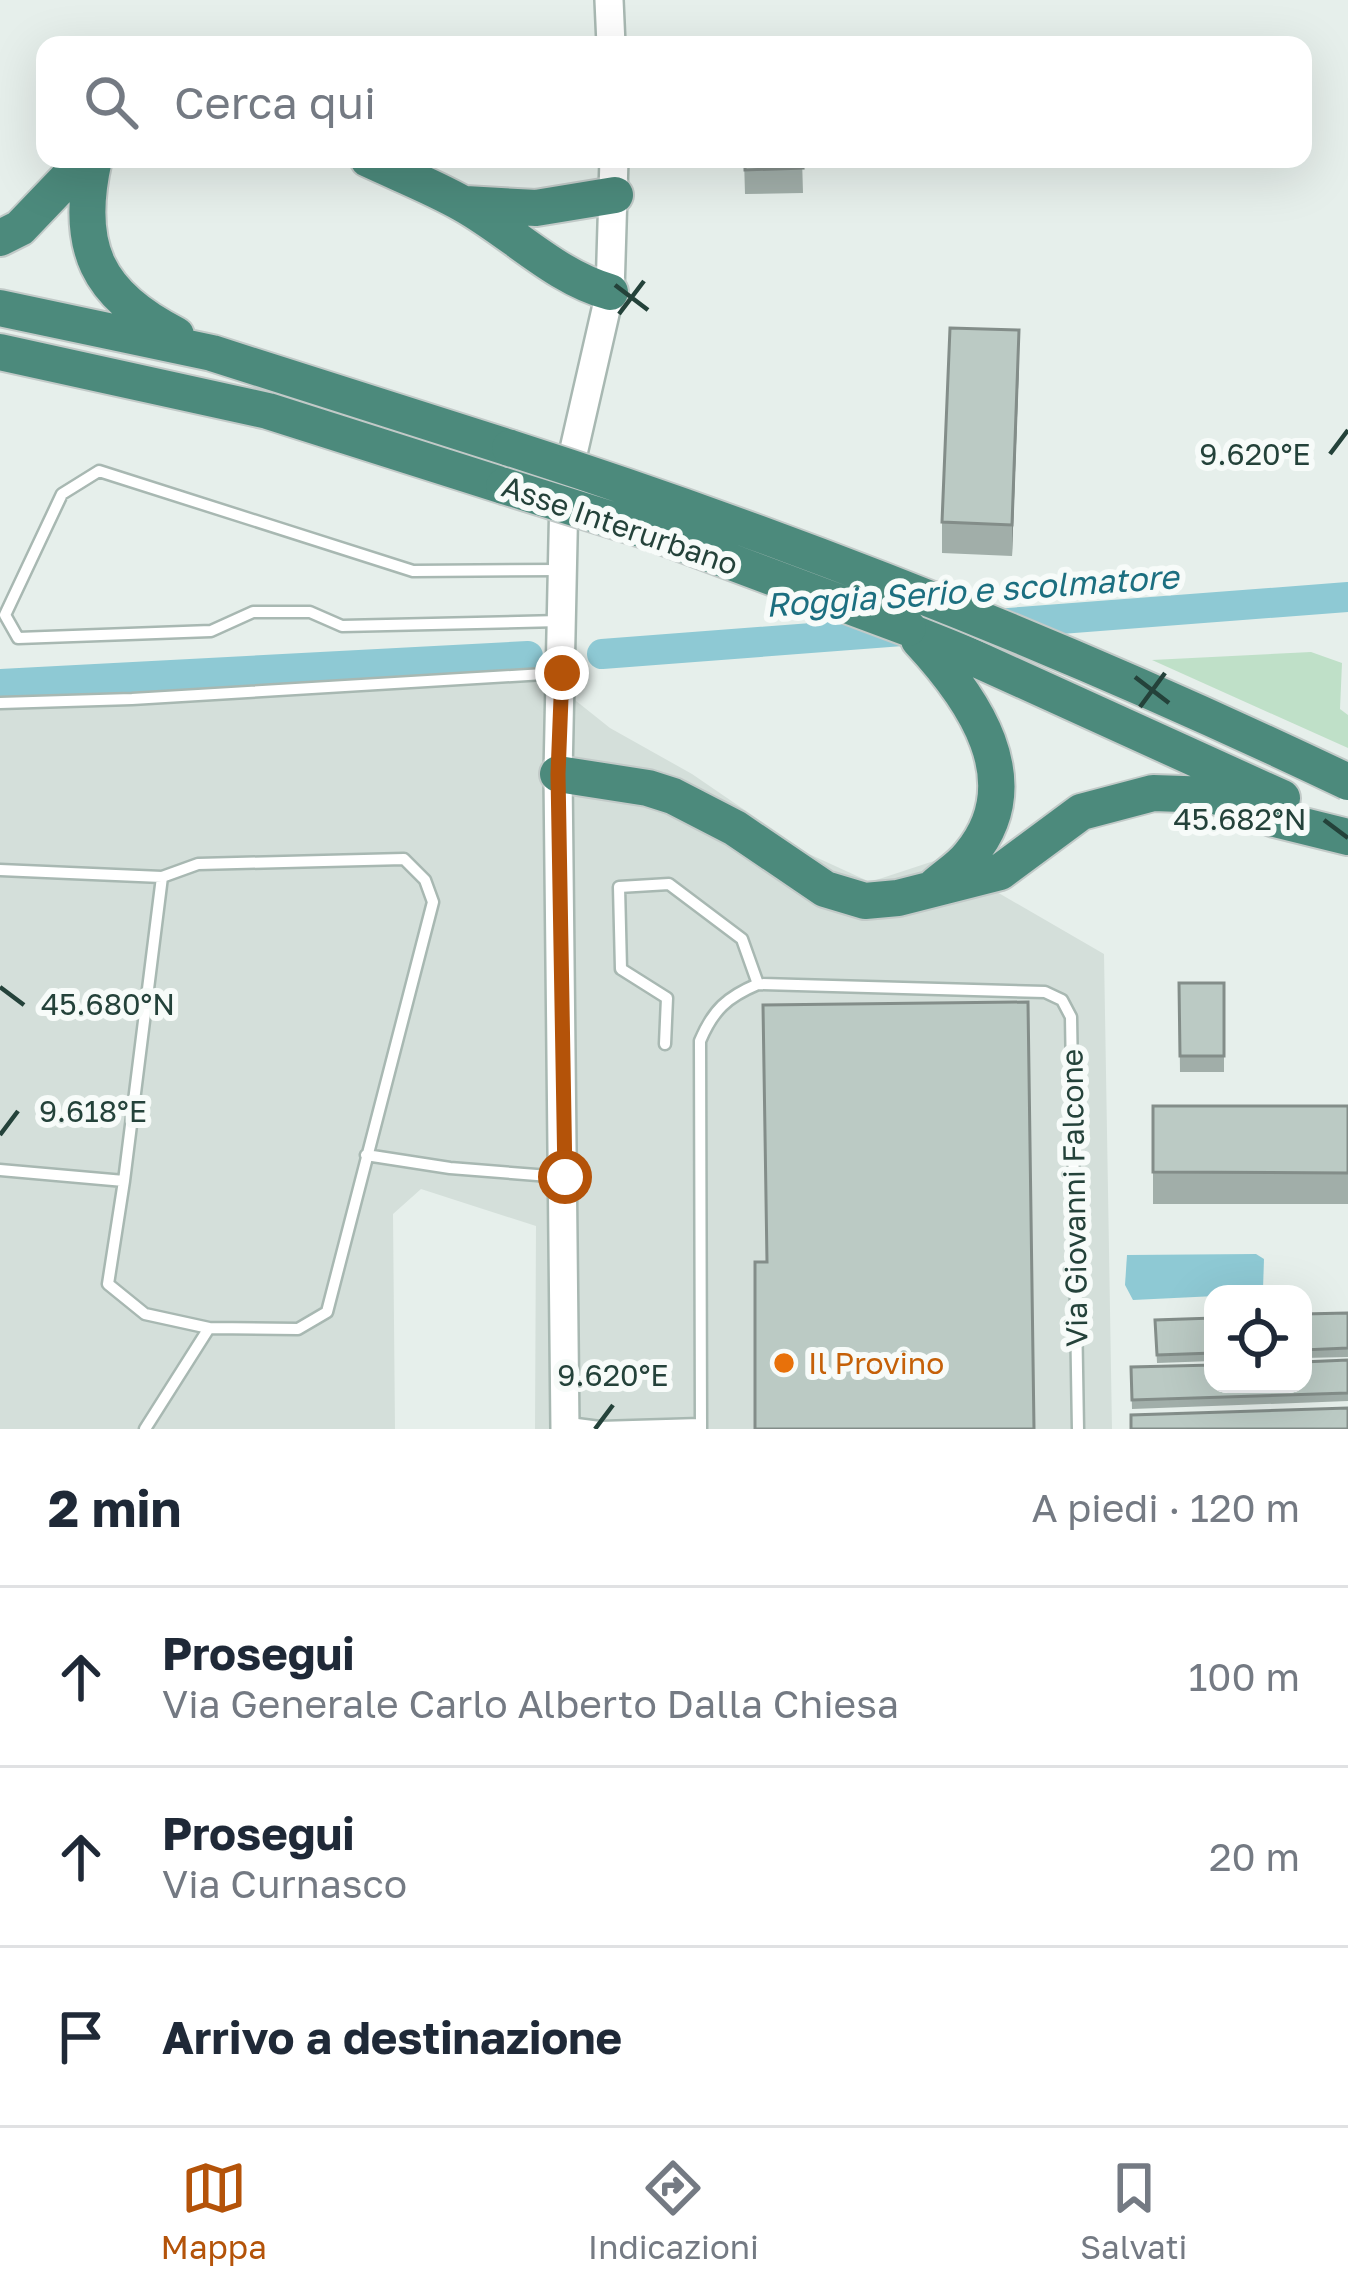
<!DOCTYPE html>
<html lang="it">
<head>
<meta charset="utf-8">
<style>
  body { margin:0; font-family:"Golos Text",sans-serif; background:#f2f2f3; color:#1f2937 }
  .controls { position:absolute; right:36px; bottom:36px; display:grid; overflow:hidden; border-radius:24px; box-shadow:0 12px 48px #0002 }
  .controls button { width:108px; height:108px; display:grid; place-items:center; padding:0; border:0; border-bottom:3px solid #e0e1e3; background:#fff; color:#1f2937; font:60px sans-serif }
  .stop { position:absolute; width:36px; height:36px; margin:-27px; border:9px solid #b45309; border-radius:50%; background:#fff }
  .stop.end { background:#b45309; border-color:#fff; box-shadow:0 3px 12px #0008 }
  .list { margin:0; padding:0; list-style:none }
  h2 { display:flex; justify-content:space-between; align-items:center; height:156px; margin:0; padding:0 48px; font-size:51px }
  h2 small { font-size:39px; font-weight:400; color:#747a83 }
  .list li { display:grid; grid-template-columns:78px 1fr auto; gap:36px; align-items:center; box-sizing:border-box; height:180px; padding:0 48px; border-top:3px solid #e0e1e3 }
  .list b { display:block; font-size:45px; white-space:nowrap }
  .list p { margin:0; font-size:39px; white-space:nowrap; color:#747a83 }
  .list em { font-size:39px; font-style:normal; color:#747a83 }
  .icon { flex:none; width:66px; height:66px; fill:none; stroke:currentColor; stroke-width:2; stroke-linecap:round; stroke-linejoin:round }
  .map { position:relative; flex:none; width:1348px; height:1429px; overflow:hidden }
  .search { position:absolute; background:#fff; box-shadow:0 12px 48px #0002; left:36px; right:36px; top:36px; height:132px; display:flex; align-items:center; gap:30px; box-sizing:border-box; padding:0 42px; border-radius:24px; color:#747a83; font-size:45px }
  .sheet { height:696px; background:#fff }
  nav { display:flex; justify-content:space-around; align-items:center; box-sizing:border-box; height:168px; border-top:3px solid #e0e1e3; background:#fff; font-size:33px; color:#747a83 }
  nav a { display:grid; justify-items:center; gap:6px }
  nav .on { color:#b45309 }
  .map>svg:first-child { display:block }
  .built { fill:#d4dfda }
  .green { fill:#bfe0c8 }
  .water { fill:#8ec9d4 }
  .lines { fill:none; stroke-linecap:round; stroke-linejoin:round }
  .canal { stroke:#8ec9d4; stroke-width:30 }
  .service-casing { stroke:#a8b8b2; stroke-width:15 }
  .tertiary-casing { stroke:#a8b8b2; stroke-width:32 }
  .trunk-casing { stroke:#c2cac8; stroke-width:40 }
  .service { stroke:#fff; stroke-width:10 }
  .tertiary { stroke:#fff; stroke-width:27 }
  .trunk { stroke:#4c8a7c; stroke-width:36 }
  .trunk-bridge-casing { stroke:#c2cac8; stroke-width:40; stroke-linecap:butt }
  .trunk-bridge { stroke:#4c8a7c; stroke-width:36 }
  .wall { fill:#a1aea9 }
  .shaded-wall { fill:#838d89 }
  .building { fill:#bbcac4; stroke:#838d89; stroke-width:3 }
  .route { stroke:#b45309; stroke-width:15 }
  .ticks { fill:none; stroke:#24423a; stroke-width:4.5 }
  .food-dot { fill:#e8710a; stroke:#f7fbf9; stroke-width:4.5 }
  .labels { text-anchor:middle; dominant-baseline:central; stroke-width:12; stroke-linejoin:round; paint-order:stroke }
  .street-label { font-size:30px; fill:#24423a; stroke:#f7fbf9 }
  .food-label { font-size:30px; fill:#c56008; stroke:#f7fbf9; text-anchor:start }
  .water-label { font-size:33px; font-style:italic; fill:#1c6f80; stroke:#f7fbf9 }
  .ticks-label { font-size:30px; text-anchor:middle; fill:#24423a; stroke:#f7fbf9; stroke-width:12; stroke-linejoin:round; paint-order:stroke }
</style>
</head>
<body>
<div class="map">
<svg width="1348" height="1429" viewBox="0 0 1348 1429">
  <rect width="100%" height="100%" fill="#e6efeb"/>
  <!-- built -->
  <path class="built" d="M536,669L610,728L692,774L809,854L870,882L940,859L1104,954L1112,1429H535L536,1226L421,1189L393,1214L395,1429H0V696Z"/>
  <!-- green -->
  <path class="green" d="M1311,652L1342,663L1340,709L1348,715V748L1152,660Z"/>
  <!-- water -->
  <path class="water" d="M1256,1254L1264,1259L1263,1289L1257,1294L1133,1300L1125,1285L1127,1255Z"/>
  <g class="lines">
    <!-- canal -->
    <path class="canal" d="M602,654L1348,597
      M0,684L528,656"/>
    <defs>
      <path id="service" d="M560,570L413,571L99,471L62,494L5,615L18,638L211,631L253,612H310L342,626L560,621
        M0,703L132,699L560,673
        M0,870L162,877
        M665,1044L667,998L621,969L619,887L669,884L742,939L758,984
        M366,1155L450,1168L562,1177
        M0,1170L124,1181L162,877L198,864L404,859L425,880L433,902L327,1312L298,1329L209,1328L145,1429
        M124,1181L108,1284L145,1314L209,1328
        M569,1423L600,1427L700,1424
        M701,1429L700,1041C713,1010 727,997 758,984L1045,992L1062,1000L1071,1017L1078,1429"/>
      <path id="tertiary" d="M609,0L611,45
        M565,1429L558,774L564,493L610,292L614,159"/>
      <path id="trunk" d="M94,159C74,247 97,295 176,335
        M368,159C400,174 433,187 463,204C513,232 555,277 610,292
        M465,204L536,208L615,195
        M0,238L20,228L86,159
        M0,308L212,353L510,448
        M0,352L268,411L504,486
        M908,628L1282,798
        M919,640C972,697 1032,781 970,855C961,867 946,876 935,886
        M558,774L648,788L673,796L735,828L825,889L865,901L898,898L1000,872L1081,812L1153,793L1213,795L1275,819L1348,837"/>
    </defs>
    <!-- service casing -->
    <use href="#service" class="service-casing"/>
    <!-- tertiary casing -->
    <use href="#tertiary" class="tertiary-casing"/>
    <!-- trunk casing -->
    <use href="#trunk" class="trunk-casing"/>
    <!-- service -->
    <use href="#service" class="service"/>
    <!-- tertiary -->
    <use href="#tertiary" class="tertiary"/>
    <!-- trunk -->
    <use href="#trunk" class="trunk"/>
    <defs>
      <path id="trunk-bridge" d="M510,448C796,540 1076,652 1348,782
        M504,486L651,532L908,628"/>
    </defs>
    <!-- trunk-bridge casing -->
    <use href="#trunk-bridge" class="trunk-bridge-casing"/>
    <!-- trunk-bridge -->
    <use href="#trunk-bridge" class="trunk-bridge"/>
  </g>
  <!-- wall -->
  <path class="wall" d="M744,159H802L803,193L745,194Z
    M1019,362L1012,556L942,553V522Z
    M1179,983H1224V1072H1180Z
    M1153,1106H1348V1204H1153Z
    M1348,1313V1357L1303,1358V1314Z
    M1213,1318V1361L1157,1363L1155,1320Z
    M1348,1360V1401L1132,1409L1131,1367Z"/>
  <!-- shaded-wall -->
  <path class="shaded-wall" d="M1019,330V362L1012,556V525Z"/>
  <!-- building -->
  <path class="building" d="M745,159H802L803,168L745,170Z
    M950,328L1019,330L1012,525L942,522Z
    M1179,983H1224V1056H1180Z
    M1028,1002L1034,1429H755V1262H767L763,1005Z
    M1153,1106H1348V1173L1153,1172Z
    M1348,1313V1348L1303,1350V1314Z
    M1213,1318V1353L1157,1355L1155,1320Z
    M1348,1360V1393L1132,1400L1131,1367L1213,1365V1384H1303V1362Z
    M1348,1408V1429H1131V1415Z"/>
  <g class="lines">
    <!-- route -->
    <path class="route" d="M562,673L558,774L565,1177"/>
  </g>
  <!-- ticks -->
  <path class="ticks" d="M615,285L648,310M619,314L644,281M1330,454L1348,430M1135,677L1169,703M1140,707L1165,673M1324,820L1348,838M0,987L24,1005M0,1135L18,1111M595,1429L613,1405"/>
  <!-- markers -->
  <circle class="food-dot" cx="784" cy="1363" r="12"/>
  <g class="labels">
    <!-- street labels -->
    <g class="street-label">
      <text transform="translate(620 525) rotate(19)">Asse Interurbano</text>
      <text transform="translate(1074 1198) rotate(-91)">Via Giovanni Falcone</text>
    </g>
    <!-- food labels -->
    <g class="food-label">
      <text x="808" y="1363">Il Provino</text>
    </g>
    <!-- water labels -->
    <g class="water-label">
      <text transform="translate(972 590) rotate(-4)">Roggia Serio e scolmatore</text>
    </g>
  </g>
  <g class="ticks-label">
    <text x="1255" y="465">9.620°E</text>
    <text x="1240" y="830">45.682°N</text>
    <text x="108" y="1015">45.680°N</text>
    <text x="93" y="1122">9.618°E</text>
    <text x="613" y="1386">9.620°E</text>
  </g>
</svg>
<div class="controls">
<button><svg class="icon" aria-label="locate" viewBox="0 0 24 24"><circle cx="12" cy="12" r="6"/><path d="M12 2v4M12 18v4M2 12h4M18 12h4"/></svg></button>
</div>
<div class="stop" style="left:565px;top:1177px"></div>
<div class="stop end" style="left:562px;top:673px"></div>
<div class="search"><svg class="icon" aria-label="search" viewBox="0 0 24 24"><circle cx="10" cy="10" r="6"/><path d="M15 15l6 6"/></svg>Cerca qui</div>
</div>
<section class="sheet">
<h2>2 min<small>A piedi · 120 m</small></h2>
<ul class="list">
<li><svg class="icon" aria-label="ahead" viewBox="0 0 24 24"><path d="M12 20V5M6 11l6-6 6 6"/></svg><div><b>Prosegui</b><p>Via Generale Carlo Alberto Dalla Chiesa</p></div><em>100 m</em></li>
<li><svg class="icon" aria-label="ahead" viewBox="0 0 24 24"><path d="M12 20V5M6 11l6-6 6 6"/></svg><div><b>Prosegui</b><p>Via Curnasco</p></div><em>20 m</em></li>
<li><svg class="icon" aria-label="arrive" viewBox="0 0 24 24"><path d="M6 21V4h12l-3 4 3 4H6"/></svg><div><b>Arrivo a destinazione</b></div></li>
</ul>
</section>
<nav>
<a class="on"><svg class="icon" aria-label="map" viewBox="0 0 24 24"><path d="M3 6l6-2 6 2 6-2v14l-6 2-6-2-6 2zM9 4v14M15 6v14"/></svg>Mappa</a>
<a><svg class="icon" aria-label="directions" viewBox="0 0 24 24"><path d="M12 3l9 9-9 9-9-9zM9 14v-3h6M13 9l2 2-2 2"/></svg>Indicazioni</a>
<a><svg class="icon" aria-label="saved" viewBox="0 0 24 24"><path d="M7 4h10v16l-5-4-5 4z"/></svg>Salvati</a>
</nav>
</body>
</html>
